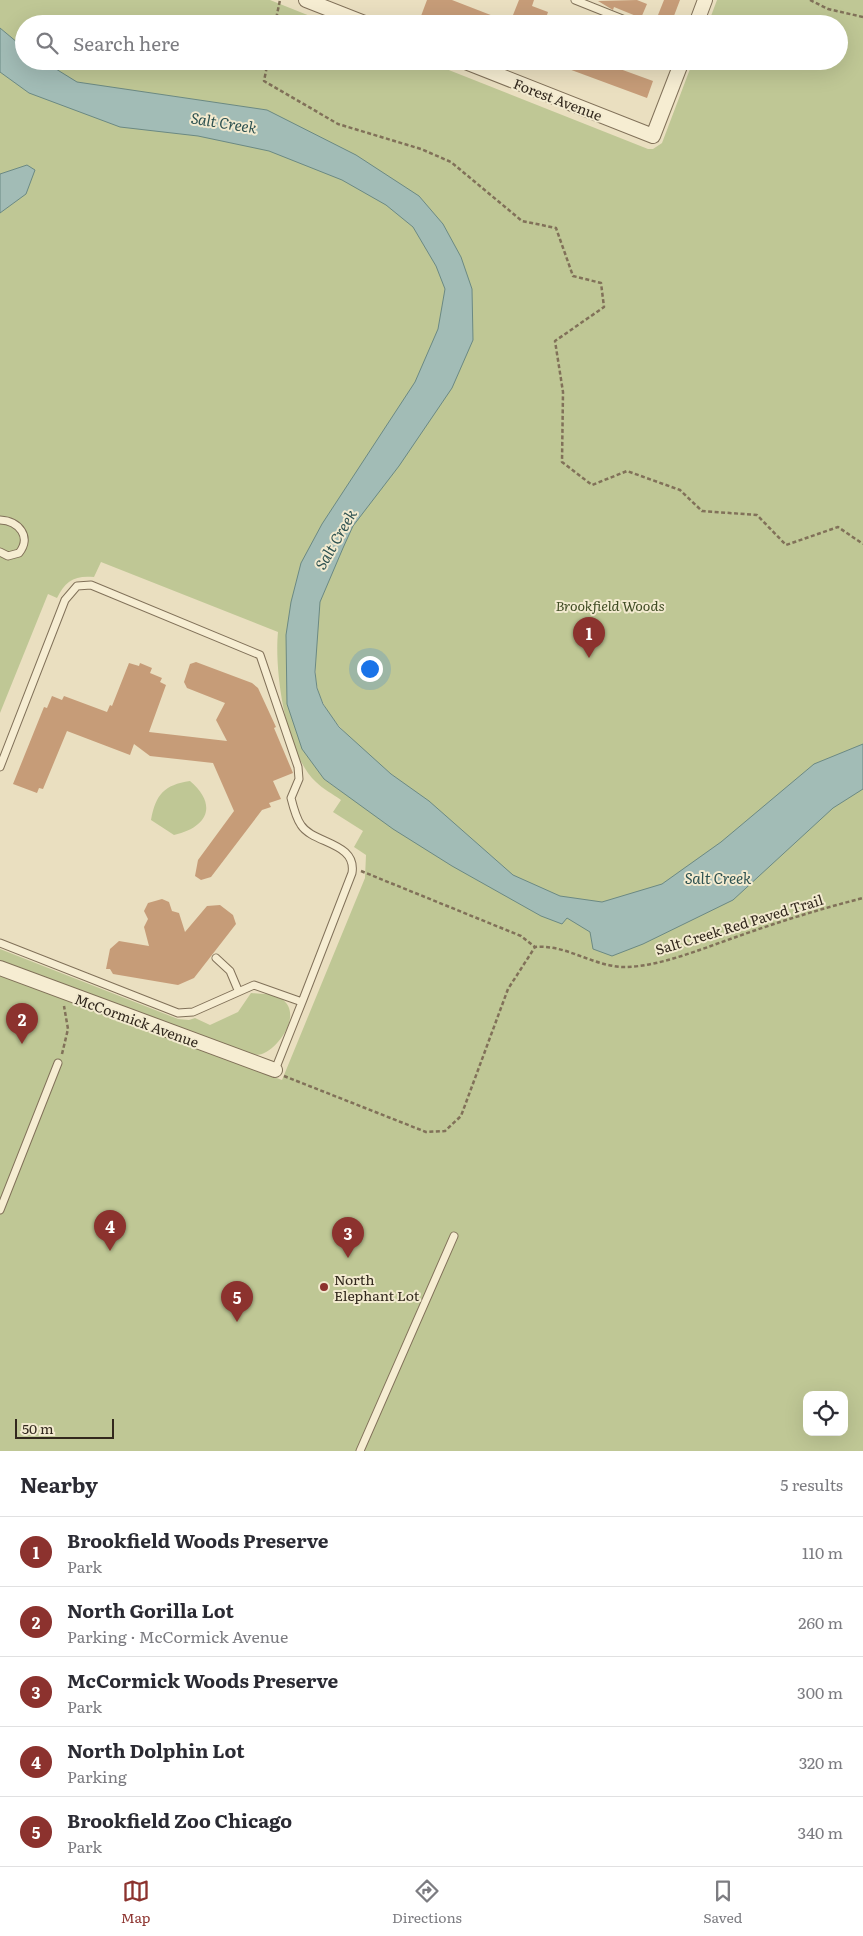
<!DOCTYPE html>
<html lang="en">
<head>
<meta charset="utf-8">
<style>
  body { margin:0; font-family:Literata,serif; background:#f7f7f7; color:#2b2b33 }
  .controls { position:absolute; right:15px; bottom:15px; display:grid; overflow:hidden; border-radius:10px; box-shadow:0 5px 20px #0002 }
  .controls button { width:45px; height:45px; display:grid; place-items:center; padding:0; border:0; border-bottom:1px solid #e1e1e2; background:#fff; color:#2b2b33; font:25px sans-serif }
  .scale { position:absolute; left:15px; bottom:12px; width:99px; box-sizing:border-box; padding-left:5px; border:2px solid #32281d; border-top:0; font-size:14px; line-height:18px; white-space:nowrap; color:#32281d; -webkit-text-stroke:4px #f2eacf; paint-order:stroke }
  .you { position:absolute; left:369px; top:668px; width:18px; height:18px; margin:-12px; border:4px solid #fff; border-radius:50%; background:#1a73e8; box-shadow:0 0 0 8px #1a73e833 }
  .badge { display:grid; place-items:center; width:32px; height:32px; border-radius:50%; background:#8c322e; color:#fff; font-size:16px; font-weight:700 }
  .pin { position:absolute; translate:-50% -41px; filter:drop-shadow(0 1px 2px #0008) }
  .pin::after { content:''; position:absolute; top:26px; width:18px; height:15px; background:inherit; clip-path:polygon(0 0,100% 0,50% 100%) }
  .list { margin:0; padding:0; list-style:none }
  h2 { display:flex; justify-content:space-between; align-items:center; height:65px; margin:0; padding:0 20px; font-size:21px }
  h2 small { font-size:16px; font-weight:400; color:#7c7c81 }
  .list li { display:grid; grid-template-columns:32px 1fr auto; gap:15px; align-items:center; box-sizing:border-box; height:70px; padding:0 20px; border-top:1px solid #e1e1e2 }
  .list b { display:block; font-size:19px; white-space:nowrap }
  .list p { margin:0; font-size:16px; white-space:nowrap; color:#7c7c81 }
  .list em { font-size:16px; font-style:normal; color:#7c7c81 }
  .icon { flex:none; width:28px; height:28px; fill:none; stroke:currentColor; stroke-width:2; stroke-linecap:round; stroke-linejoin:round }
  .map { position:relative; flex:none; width:863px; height:1451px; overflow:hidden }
  .search { position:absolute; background:#fff; box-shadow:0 5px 20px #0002; left:15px; right:15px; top:15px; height:55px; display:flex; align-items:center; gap:12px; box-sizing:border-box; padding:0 18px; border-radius:28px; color:#7c7c81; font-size:19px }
  .sheet { height:415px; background:#fff }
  nav { display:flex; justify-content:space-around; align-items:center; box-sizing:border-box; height:70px; border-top:1px solid #e1e1e2; background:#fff; font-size:14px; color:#7c7c81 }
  nav a { display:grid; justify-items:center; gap:2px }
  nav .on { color:#8c322e }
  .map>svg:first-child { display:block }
  .green { fill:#bfc795; fill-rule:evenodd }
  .water { fill:#a2bcb6; stroke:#6b8983 }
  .building { fill:#c69c78 }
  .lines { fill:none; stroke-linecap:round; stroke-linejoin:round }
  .lane-casing { stroke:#817159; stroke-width:9 }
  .street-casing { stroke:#817159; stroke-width:16 }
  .path { stroke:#817159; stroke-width:2.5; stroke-dasharray:4 2.5; stroke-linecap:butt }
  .lane { stroke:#f6edd2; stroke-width:7 }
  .street { stroke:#f6edd2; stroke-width:14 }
  .poi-dot { fill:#8c322e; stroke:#f2eacf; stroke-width:2 }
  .labels { text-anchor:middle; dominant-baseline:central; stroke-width:4; stroke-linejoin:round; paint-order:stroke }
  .street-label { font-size:14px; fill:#32281d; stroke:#f2eacf }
  .park-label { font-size:14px; font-style:italic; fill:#414d25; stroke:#f2eacf }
  .poi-label { font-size:14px; fill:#32281d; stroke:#f2eacf; text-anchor:start }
  .water-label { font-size:15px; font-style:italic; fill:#2d5150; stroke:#f2eacf }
</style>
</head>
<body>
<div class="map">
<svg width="863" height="1451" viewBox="0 0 863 1451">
  <rect width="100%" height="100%" fill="#eadfc0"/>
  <!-- green -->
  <path class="green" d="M0,0H270L330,24H24V61H426L648,149H653L662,143L693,61H839V24H708L717,0H863V1451H0V974L282,1080L365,878L366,855L354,847L363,831L333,812L341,800C333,794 323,789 316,782C286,755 274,671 278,632L101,562L94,577C75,575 65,581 57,598L48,594L0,713ZM287,636L316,647C316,661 314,676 318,690C327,724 375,762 403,783L387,823L324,779L287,704ZM807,1395H844V1432H807Z
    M190,781C218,805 208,827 174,835L151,820C156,794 164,785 190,781Z
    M0,949L178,1019L189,1020L195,1018L210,1025L238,1012L251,993C261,994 273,993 282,999C303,1014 279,1048 262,1054C257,1056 248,1053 242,1053L0,961Z"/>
  <!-- water -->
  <path class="water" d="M0,28L24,48V61H43L77,82L267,110L356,155L419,196L443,224L461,257L472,289L473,340L452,388L399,466L353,526L343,548L320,602L315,672L317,688L323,704L339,727L391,774L429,801L513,875L560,896L602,902L662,884L721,842L814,764L863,744V789L833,808L733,900L643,944L612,956L593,949L590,932L567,918L562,924L541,916L452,866L393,829L324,779L302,749L287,704L286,635L291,602L301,563L322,524L415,382L438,329L445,289L436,266L413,227L386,205L342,180L269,151L198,136L120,127L29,93L0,72Z
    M27,165L35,170L26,194L0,213V174Z"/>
  <!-- building -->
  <path class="building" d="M427,0H452L514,24H442L421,16Z
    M519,0H534L532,6L548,12L544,24H537L513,15Z
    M637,0L647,4L641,18L614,7L613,10L598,1Z
    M664,0H680L672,21L658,15Z
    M547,61H598L653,81L647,98Z
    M196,662L252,683L258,688L276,727L274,728L293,773L273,781L281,799L269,803L271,807L262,810L211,877L201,880L195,876L198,860L234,811L213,763L150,756L134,744L130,755L67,731L43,789L39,788L37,793L13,784L44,707L47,708L52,696L62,700L64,696L107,712L110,705L112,706L129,663L139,666L140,663L152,668L150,673L162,678L160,682L166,685L149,732L227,741L216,720L225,703L187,688L184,682L190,664Z
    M162,899L169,902L172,911L179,913L185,932L207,906L220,905L233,915L236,924L194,978L178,985L113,974L110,969H106L110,949L119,941L149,946L144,927L148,919L144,911L148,903Z"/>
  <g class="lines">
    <defs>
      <path id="lane" d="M575,0L635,24
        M0,520C19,521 32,537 19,553L8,556L0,552
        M0,767L65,600L77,586L91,585L260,655L298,767L299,779L291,798C293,806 296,818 301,825C313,844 357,842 352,873L302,1002
        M0,943L178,1013L193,1012L254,985L302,1002L275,1070
        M216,958L230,971L238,990
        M0,1210L58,1063
        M360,1451L454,1236"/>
      <path id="street" d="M306,0L367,24
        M696,24L705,0
        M463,61L653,136L682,61
        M0,968L275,1070"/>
    </defs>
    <!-- lane casing -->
    <use href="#lane" class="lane-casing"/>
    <!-- street casing -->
    <use href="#street" class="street-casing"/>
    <!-- path -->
    <path class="path" d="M810,0L828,9L863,17
      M275,24L280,0
      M268,61L264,81L338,124L421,149L451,162L522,221L556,228L573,276L601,283L604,307L555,341L563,392L562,462L592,485L627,471L680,490L702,511L757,515L786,545L838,527L863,544
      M361,871L521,936L535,947
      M62,1054L68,1029L64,1006
      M284,1076L426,1132L445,1131L461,1116L508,989L535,947C567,944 595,968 627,967C661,966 704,948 736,937C778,922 820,909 863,898"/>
    <!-- lane -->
    <use href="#lane" class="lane"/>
    <!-- street -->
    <use href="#street" class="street"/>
  </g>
  <!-- markers -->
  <circle class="poi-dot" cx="324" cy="1287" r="5"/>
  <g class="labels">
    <!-- street labels -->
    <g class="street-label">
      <text transform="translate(558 99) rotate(21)">Forest Avenue</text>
      <text transform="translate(739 924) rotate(-17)">Salt Creek Red Paved Trail</text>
      <text transform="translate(137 1020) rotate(20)">McCormick Avenue</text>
    </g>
    <!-- park labels -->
    <g class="park-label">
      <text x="610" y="605">Brookfield Woods</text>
    </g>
    <!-- poi labels -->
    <g class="poi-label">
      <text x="334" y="1279">North<tspan x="334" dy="16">Elephant Lot</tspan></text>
    </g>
    <!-- water labels -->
    <g class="water-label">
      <text transform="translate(224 122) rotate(9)">Salt Creek</text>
      <text transform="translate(335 539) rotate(-60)">Salt Creek</text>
      <text x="718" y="877">Salt Creek</text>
    </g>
  </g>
</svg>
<div class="controls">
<button><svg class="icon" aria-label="locate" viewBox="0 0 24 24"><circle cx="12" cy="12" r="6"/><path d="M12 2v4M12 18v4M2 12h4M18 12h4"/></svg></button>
</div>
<div class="scale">50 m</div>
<div class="you"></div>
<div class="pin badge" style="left:589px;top:658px">1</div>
<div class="pin badge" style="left:22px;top:1044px">2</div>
<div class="pin badge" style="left:348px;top:1258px">3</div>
<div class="pin badge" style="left:110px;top:1251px">4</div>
<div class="pin badge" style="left:237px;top:1322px">5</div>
<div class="search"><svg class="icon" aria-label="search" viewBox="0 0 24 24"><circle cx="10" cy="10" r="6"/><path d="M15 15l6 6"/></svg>Search here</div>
</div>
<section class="sheet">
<h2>Nearby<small>5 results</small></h2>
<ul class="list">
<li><span class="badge">1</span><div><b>Brookfield Woods Preserve</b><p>Park</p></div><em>110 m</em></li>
<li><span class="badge">2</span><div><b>North Gorilla Lot</b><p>Parking · McCormick Avenue</p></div><em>260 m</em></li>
<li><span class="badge">3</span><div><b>McCormick Woods Preserve</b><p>Park</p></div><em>300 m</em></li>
<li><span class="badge">4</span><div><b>North Dolphin Lot</b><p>Parking</p></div><em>320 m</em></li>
<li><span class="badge">5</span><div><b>Brookfield Zoo Chicago</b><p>Park</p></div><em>340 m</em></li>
</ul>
</section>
<nav>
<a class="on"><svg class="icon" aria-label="map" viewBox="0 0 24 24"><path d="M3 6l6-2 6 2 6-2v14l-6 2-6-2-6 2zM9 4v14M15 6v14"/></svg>Map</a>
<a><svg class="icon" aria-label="directions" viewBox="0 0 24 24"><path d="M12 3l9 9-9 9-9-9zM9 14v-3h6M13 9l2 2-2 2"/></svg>Directions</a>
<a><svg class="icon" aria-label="saved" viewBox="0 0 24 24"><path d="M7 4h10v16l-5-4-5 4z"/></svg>Saved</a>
</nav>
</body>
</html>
